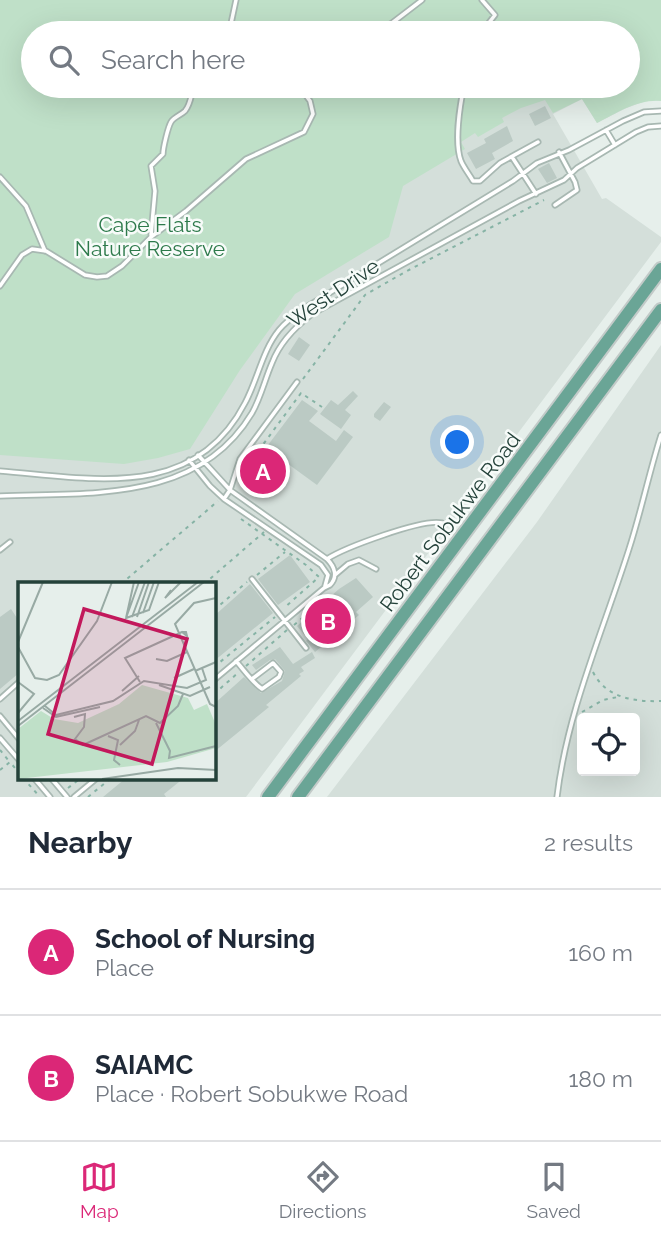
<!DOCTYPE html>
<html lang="en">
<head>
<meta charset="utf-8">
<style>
  body { margin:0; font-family:Raleway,sans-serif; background:#f2f2f3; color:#1f2937 }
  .controls { position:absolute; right:21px; bottom:21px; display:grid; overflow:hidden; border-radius:7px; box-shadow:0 7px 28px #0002 }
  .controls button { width:63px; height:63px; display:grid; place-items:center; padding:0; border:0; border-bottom:2px solid #e0e1e3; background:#fff; color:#1f2937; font:35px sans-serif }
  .you { position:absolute; left:458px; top:443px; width:24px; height:24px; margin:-18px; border:5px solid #fff; border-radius:50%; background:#1a73e8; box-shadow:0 0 0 10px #1a73e833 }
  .badge { display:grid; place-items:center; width:46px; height:46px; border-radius:50%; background:#db2777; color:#fff; font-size:23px; font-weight:700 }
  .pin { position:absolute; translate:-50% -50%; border:4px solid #fff; box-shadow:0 2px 7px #0006 }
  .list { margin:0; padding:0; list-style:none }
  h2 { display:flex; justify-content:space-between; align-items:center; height:91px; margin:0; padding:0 28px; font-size:30px }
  h2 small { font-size:23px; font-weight:400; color:#747a83 }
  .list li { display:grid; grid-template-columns:46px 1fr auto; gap:21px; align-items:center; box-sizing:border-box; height:126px; padding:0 28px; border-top:2px solid #e0e1e3 }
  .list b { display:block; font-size:26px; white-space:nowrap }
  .list p { margin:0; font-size:23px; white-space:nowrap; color:#747a83 }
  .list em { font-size:23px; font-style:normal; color:#747a83 }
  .icon { flex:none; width:38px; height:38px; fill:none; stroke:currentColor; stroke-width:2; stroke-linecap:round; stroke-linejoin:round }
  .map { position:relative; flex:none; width:661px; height:797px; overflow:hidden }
  .search { position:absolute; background:#fff; box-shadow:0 7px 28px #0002; left:21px; right:21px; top:21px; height:77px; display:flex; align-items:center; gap:18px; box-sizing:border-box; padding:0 24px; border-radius:38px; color:#747a83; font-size:26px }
  .sheet { height:343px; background:#fff }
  nav { display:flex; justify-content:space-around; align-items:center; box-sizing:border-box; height:98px; border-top:2px solid #e0e1e3; background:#fff; font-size:19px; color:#747a83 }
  nav a { display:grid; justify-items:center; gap:4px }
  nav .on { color:#db2777 }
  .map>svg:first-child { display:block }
  .built { fill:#d4dfda; fill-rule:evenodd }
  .green { fill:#bfe0c8; fill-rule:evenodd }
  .building { fill:#bbcac4 }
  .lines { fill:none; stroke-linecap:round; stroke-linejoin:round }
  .lane-casing { stroke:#a8b8b2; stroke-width:7 }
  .primary-casing { stroke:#c2cac8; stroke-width:16 }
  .path { stroke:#86b3a5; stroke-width:2; stroke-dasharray:3.5 5; stroke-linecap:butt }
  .lane { stroke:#fff; stroke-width:3.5 }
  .primary { stroke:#6aa596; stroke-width:12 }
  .labels { text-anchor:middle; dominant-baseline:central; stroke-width:5; stroke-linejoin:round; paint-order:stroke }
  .park-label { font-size:21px; fill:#2d7a4b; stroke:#f7fbf9 }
  .street-label { font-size:21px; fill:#24423a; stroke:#f7fbf9 }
  .inset-road { fill:none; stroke:#98aaa4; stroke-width:2 }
  .view { fill:#c2185b; fill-opacity:0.15; stroke:#c2185b; stroke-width:3.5 }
  .inset-edge { fill:none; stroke:#24423a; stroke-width:3.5 }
</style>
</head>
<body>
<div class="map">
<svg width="661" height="797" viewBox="0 0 661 797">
  <rect width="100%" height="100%" fill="#e6efeb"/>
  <!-- built -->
  <path class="built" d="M0,0H661V101L648,100L624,109L597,123L582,99L553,114L602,199L606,198L661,237V242L246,797H0ZM33,33H628V86H33ZM19,584H214V778H19Z
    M661,345V797H327L537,522ZM582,718H635V771H582Z"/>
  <!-- green -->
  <path class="green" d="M0,0H661V101C638,99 617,113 597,123L582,99L553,113L545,100L521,108L502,118L504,122L478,137L475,133L461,142L465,149L403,186L389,237L295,294L240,370L190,449L158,458L124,464L0,455ZM33,33H628V86H33Z"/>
  <!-- building -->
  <path class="building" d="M545,106L551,118L535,126L529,114Z
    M507,126L513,141L492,153L495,159L476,169L467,153L486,143L484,139Z
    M549,163L557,178L547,183L538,169Z
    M299,337L310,345L299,361L288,354Z
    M353,391L358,396L345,410L351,415L341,429L320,414L331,400L338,405Z
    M302,400L318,411L309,421L336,441L344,430L353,437L317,485L284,461L264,488L246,474Z
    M384,402L391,407L380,421L374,417V414Z
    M290,555L310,582L278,605L258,579Z
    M356,578L373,597L356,612L359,615L315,652L306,641L308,639L297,626L339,589Z
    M250,584L273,613L214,661V616Z
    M11,609L19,621V673L0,689V617Z
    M280,647L293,664L312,652L315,658L301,667L304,671L299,674L301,676L266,705L269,707L214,752V704L244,677L261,693L282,681L285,671L275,659L270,660L256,670L252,665Z
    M126,778H184L164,794L166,797H103Z"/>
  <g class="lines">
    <defs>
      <path id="lane" d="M229,33L236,0
        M375,33L392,23L422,0
        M481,33L495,15L482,0
        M237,86C256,98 281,78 304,93
        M464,86C460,105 454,142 461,161C464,168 469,174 473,181H480L500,163L538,142
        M606,130L615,145
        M512,157L536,194
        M0,177L26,206L45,251
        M555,205L577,190L575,182L559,152
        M151,235L155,191L151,166L163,154C163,148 168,127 171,122C174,117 181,115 185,111C191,104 191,94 194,86
        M0,286L22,255L32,249L46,251L85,275L97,277L107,276L122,266L151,237L186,211L246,159L304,132L313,114L310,101L304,93L308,86
        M198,455L230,490L327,559C335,567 338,577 330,585L324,588L214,680
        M189,460L210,486L224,499L321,565L328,575L325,586
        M0,471C91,478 194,502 245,403C258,379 262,351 279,330C287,320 298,313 308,306L513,181L537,163L569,150L623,121L644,112L661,111
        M0,496C92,492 198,503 252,413C261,397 265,379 272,363C280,342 295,327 312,314L519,201L564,180L577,168L636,132L648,127L661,126
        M224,499L230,490L240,459L297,382
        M0,550L10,542
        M327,559C344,548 423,518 442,523
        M335,575L348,564L359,560L376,569
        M252,579L306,648
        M236,661C244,670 252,682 262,689L279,677L281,672L273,663L252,679
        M0,699L19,682
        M0,716L19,739
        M0,738L19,760
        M34,778L50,797
        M51,778L67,797
        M74,797L97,778
        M557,797C567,712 603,631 629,549C641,512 649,473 661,435"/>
      <path id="primary" d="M268,797L661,269
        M298,797L661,310"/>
    </defs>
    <!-- lane casing -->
    <use href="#lane" class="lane-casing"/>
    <!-- primary casing -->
    <use href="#primary" class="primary-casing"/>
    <!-- path -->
    <path class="path" d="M303,379L365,295L405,272L544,200
      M240,479L259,450L301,393L322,407
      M241,519L306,565L319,577L284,608
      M257,575L285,552
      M121,584L218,501
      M204,584L264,532
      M214,610L247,582
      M294,625L323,601L329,594
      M246,666L287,630
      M214,667L275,617
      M593,672C606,698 634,702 661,701
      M214,694L239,672
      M582,712L603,700L618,697
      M0,750L9,761
      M0,770L10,762L19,773
      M23,778L40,797
      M68,788L81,778
      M88,797L111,778"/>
    <!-- lane -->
    <use href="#lane" class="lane"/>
    <!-- primary -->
    <use href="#primary" class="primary"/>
  </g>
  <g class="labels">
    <!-- park labels -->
    <g class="park-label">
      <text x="150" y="224">Cape Flats<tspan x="150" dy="24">Nature Reserve</tspan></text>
    </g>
    <!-- street labels -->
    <g class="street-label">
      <text transform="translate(333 293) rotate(-34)">West Drive</text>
      <text transform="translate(450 522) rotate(-53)">Robert Sobukwe Road</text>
    </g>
  </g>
  <!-- overview -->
  <g transform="translate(18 582)">
    <rect width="198" height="198" fill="#e6efeb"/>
    <path d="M124,103L170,116L176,128L189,122L198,143V166L149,180L0,197V147L23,129L36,137L60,141L101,122Z" fill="#bfe0c8"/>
    <path class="inset-road" d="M121,0L108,36L131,28L141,0M153,8L147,16L163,0M198,16L176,21L157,42L192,122L198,125M125,31L136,0M114,35L127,0M119,35L131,0M108,36L116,0M0,60L25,0M0,65L17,96L29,98L41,93L79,39L94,0M138,77L149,79L169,70M177,89L198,80M156,96L176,87M0,100L16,112L0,131M122,100L107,76L164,50L169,54L168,50H164M141,103L172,114L192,105M104,109L121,94M27,124L38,133L95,119L126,99L169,106L188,98L184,86M25,126L38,135L82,125M56,135L67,132L66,145L57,157L65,163L128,134L142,141L160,124L165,112M0,139L180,0M138,141L152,169L151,176L198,164M0,144L186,0M90,154L100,158L96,178L102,183M102,163L117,149L121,138M84,197L160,186L198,188"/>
    <path class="view" d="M66,27L169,57L134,182L30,152Z"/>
    <rect width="198" height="198" class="inset-edge"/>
  </g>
</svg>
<div class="controls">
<button><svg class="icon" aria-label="locate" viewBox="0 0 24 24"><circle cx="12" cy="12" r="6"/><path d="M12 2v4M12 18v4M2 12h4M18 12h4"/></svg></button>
</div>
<div class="you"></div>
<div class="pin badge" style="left:263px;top:471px">A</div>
<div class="pin badge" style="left:328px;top:621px">B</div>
<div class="search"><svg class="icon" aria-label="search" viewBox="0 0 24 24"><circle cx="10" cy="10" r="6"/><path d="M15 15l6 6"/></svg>Search here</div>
</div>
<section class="sheet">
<h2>Nearby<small>2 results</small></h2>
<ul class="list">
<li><span class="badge">A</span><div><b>School of Nursing</b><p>Place</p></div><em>160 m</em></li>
<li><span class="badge">B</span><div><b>SAIAMC</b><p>Place · Robert Sobukwe Road</p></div><em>180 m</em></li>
</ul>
</section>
<nav>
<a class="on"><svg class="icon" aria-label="map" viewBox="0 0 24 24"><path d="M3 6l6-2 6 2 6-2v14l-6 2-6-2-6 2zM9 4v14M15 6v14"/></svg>Map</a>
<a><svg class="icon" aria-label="directions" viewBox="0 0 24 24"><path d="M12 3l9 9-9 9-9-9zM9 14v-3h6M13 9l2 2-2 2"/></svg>Directions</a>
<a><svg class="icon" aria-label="saved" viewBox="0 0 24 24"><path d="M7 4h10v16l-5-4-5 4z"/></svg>Saved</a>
</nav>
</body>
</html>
